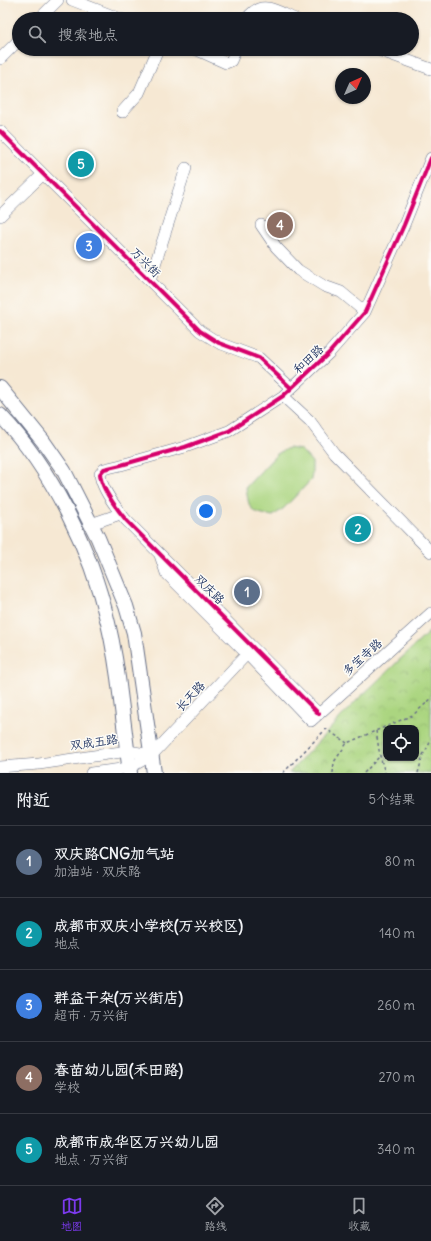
<!DOCTYPE html>
<html lang="zh">
<head>
<meta charset="utf-8">
<style>
  body { margin:0; font-family:Delius,"LXGW WenKai TC",sans-serif; background:#20242c; color:#f1f3f6 }
  .controls { position:absolute; right:12px; bottom:12px; display:grid; overflow:hidden; border-radius:8px; box-shadow:0 1px 3px #0004 }
  .controls button { width:36px; height:36px; display:grid; place-items:center; padding:0; border:0; border-bottom:1px solid #363941; background:#171b24; color:#f1f3f6; font:20px sans-serif }
  .compass { position:absolute; left:335px; top:68px; width:36px; height:36px; border-radius:50%; background:#171b24; box-shadow:0 1px 3px #0004; rotate:45deg }
  .you { position:absolute; left:206px; top:511px; width:14px; height:14px; margin:-10px; border:3px solid #fff; border-radius:50%; background:#1a73e8; box-shadow:0 0 0 6px #1a73e833 }
  .badge { display:grid; place-items:center; width:26px; height:26px; border-radius:50%; background:#7c3aed; color:#fff; font-size:13px; font-weight:700 }
  .pin { position:absolute; translate:-50% -50%; border:2px solid #fff; box-shadow:0 1px 4px #0006 }
  .list { margin:0; padding:0; list-style:none }
  h2 { display:flex; justify-content:space-between; align-items:center; height:52px; margin:0; padding:0 16px; font-size:17px }
  h2 small { font-size:13px; font-weight:400; color:#9ea1a6 }
  .list li { display:grid; grid-template-columns:26px 1fr auto; gap:12px; align-items:center; box-sizing:border-box; height:72px; padding:0 16px; border-top:1px solid #363941 }
  .list b { display:block; font-size:15px; white-space:nowrap }
  .list p { margin:0; font-size:13px; white-space:nowrap; color:#9ea1a6 }
  .list em { font-size:13px; font-style:normal; color:#9ea1a6 }
  .icon { flex:none; width:22px; height:22px; fill:none; stroke:currentColor; stroke-width:2; stroke-linecap:round; stroke-linejoin:round }
  .map { position:relative; flex:none; width:431px; height:773px; overflow:hidden }
  .search { position:absolute; background:#171b24; box-shadow:0 1px 3px #0004; left:12px; right:12px; top:12px; height:44px; display:flex; align-items:center; gap:10px; box-sizing:border-box; padding:0 14px; border-radius:22px; color:#9ea1a6; font-size:15px }
  .sheet { height:412px; background:#171b24 }
  nav { display:flex; justify-content:space-around; align-items:center; box-sizing:border-box; height:56px; border-top:1px solid #363941; background:#171b24; font-size:11px; color:#9ea1a6 }
  nav a { display:grid; justify-items:center; gap:2px }
  nav .on { color:#7c3aed }
  .map>svg:first-child { display:block }
  .park { fill:url(#park-crowns); stroke:#63826f; fill-rule:evenodd }
  .garden { fill:#abd580; stroke:#63826f }
  .lines { fill:none; stroke-linecap:round; stroke-linejoin:round }
  .minor-casing { stroke:#687087; stroke-width:12 }
  .major-casing { stroke:#687087; stroke-width:16 }
  .path { stroke:#687087; stroke-width:1.5; stroke-dasharray:3 3; stroke-linecap:butt }
  .minor { stroke:#fff; stroke-width:11 }
  .major { stroke:#fff; stroke-width:14 }
  .cycleway-casing { stroke:#fdfcf7; stroke-width:6 }
  .cycleway { stroke:#d6006c; stroke-width:4 }
  .labels { text-anchor:middle; dominant-baseline:central; stroke-width:3; stroke-linejoin:round; paint-order:stroke }
  .street-label { font-size:12px; fill:#1b2f5e; stroke:#fdfcf7 }
</style>
</head>
<body>
<div class="map">
<svg width="431" height="773" viewBox="0 0 431 773">
  <defs>
    <pattern id="park-crowns" width="20" height="18" patternUnits="userSpaceOnUse"><rect width="20" height="18" fill="#abd580"/><path d="M2 6a3 3 0 1 1 6 0M12 15a3 3 0 1 1 6 0" fill="none" stroke="#93b771"/></pattern>
  </defs>
  <rect width="100%" height="100%" fill="#fdfcf7"/>
  <filter id="ink" filterUnits="userSpaceOnUse"><feTurbulence type="fractalNoise" baseFrequency=".025" numOctaves="2"/><feDisplacementMap in="SourceGraphic" scale="8" xChannelSelector="R" yChannelSelector="G"/><feConvolveMatrix kernelMatrix="1 2 1 2 8 2 1 2 1" color-interpolation-filters="sRGB"/></filter>
  <filter id="wash" filterUnits="userSpaceOnUse"><feTurbulence type="fractalNoise" baseFrequency=".012" numOctaves="4" result="noise"/><feDisplacementMap in="SourceGraphic" scale="16" xChannelSelector="R" yChannelSelector="G"/><feGaussianBlur stdDeviation="0.9" result="paint"/><feColorMatrix in="noise" values="0 0 0 0 0 0 0 0 0 0 0 0 0 0 0 0 0 1.4 0 .05"/><feComposite in="paint" operator="in"/></filter>
  <g filter="url(#wash)">
    <rect width="100%" height="100%" fill="#f6e8d3"/>
    <!-- park -->
    <path class="park" d="M431,630V773H289L353,704ZM386,728H416V758H386Z"/>
    <!-- garden -->
    <path class="garden" d="M288,448L301,450L312,462V473L311,480L284,508L273,516C250,512 249,511 246,487L277,454Z"/>
  </g>
  <g filter="url(#ink)">
    <g class="lines">
      <defs>
        <path id="minor" d="M72,0L121,19
          M39,19L58,0
          M247,19C249,15 250,14 253,12C266,1 282,14 295,19
          M195,49L226,63L231,61L236,49
          M376,49L431,69
          M0,59L19,40
          M122,112L139,93L158,49
          M0,131L200,331L219,343L259,358L291,388
          M0,216L43,174
          M261,225L276,247L298,270L324,286L341,292L365,312
          M150,280L186,168
          M283,396L310,421L334,453L431,552
          M91,524L120,514
          M160,555L166,573L247,654L311,721L431,613
          M319,714L126,520C117,509 101,489 100,474L104,469L121,465L185,447L229,431L283,396L329,353L365,312L404,225L431,158
          M0,767L39,764L128,751L152,755
          M91,773L129,768L152,755L247,654"/>
        <path id="major" d="M0,388L43,441L64,471L98,538L126,606L134,633L154,773
          M0,415C52,469 91,550 108,623C114,648 118,675 121,701C124,725 127,749 130,773"/>
      </defs>
      <!-- minor casing -->
      <use href="#minor" class="minor-casing"/>
      <!-- major casing -->
      <use href="#major" class="major-casing"/>
      <!-- path -->
      <path class="path" d="M376,731L380,756L385,773
        M283,773L326,729L347,743
        M333,773L334,762L347,743L413,715L431,699
        M364,773L379,757
        M418,773L423,755L431,741"/>
      <!-- minor -->
      <use href="#minor" class="minor"/>
      <!-- major -->
      <use href="#major" class="major"/>
      <defs>
        <path id="cycleway" d="M0,131L200,331L219,343L259,358L291,388
          M319,714L126,520C117,509 101,489 100,474L104,469L121,465L185,447L229,431L283,396L329,353L365,312L404,225L431,158"/>
      </defs>
      <!-- cycleway casing -->
      <use href="#cycleway" class="cycleway-casing"/>
      <!-- cycleway -->
      <use href="#cycleway" class="cycleway"/>
    </g>
  </g>
  <g class="labels">
    <!-- street labels -->
    <g class="street-label">
      <text transform="translate(146 262) rotate(45)">万兴街</text>
      <text transform="translate(308 359) rotate(-43)">和田路</text>
      <text transform="translate(210 589) rotate(45)">双庆路</text>
      <text transform="translate(362 657) rotate(-42)">多宝寺路</text>
      <text transform="translate(190 696) rotate(-47)">长天路</text>
      <text transform="translate(94 742) rotate(-8)">双成五路</text>
    </g>
  </g>
</svg>
<div class="controls">
<button><svg class="icon" aria-label="locate" viewBox="0 0 24 24"><circle cx="12" cy="12" r="6"/><path d="M12 2v4M12 18v4M2 12h4M18 12h4"/></svg></button>
</div>
<svg class="compass" viewBox="-18 -18 36 36"><path d="M0-13l5 13h-10z" fill="#e53935"/><path d="M0 13l5-13h-10z" fill="#9ea1a6"/></svg>
<div class="you"></div>
<div class="pin badge" style="left:247px;top:592px;background:#5c6f8a">1</div>
<div class="pin badge" style="left:358px;top:529px;background:#0f9aa8">2</div>
<div class="pin badge" style="left:89px;top:246px;background:#3f7fe0">3</div>
<div class="pin badge" style="left:280px;top:225px;background:#8d6e63">4</div>
<div class="pin badge" style="left:81px;top:164px;background:#0f9aa8">5</div>
<div class="search"><svg class="icon" aria-label="search" viewBox="0 0 24 24"><circle cx="10" cy="10" r="6"/><path d="M15 15l6 6"/></svg>搜索地点</div>
</div>
<section class="sheet">
<h2>附近<small>5个结果</small></h2>
<ul class="list">
<li><span class="badge" style="background:#5c6f8a">1</span><div><b>双庆路CNG加气站</b><p>加油站 · 双庆路</p></div><em>80 m</em></li>
<li><span class="badge" style="background:#0f9aa8">2</span><div><b>成都市双庆小学校(万兴校区)</b><p>地点</p></div><em>140 m</em></li>
<li><span class="badge" style="background:#3f7fe0">3</span><div><b>群益干杂(万兴街店)</b><p>超市 · 万兴街</p></div><em>260 m</em></li>
<li><span class="badge" style="background:#8d6e63">4</span><div><b>春苗幼儿园(禾田路)</b><p>学校</p></div><em>270 m</em></li>
<li><span class="badge" style="background:#0f9aa8">5</span><div><b>成都市成华区万兴幼儿园</b><p>地点 · 万兴街</p></div><em>340 m</em></li>
</ul>
</section>
<nav>
<a class="on"><svg class="icon" aria-label="map" viewBox="0 0 24 24"><path d="M3 6l6-2 6 2 6-2v14l-6 2-6-2-6 2zM9 4v14M15 6v14"/></svg>地图</a>
<a><svg class="icon" aria-label="directions" viewBox="0 0 24 24"><path d="M12 3l9 9-9 9-9-9zM9 14v-3h6M13 9l2 2-2 2"/></svg>路线</a>
<a><svg class="icon" aria-label="saved" viewBox="0 0 24 24"><path d="M7 4h10v16l-5-4-5 4z"/></svg>收藏</a>
</nav>
</body>
</html>
